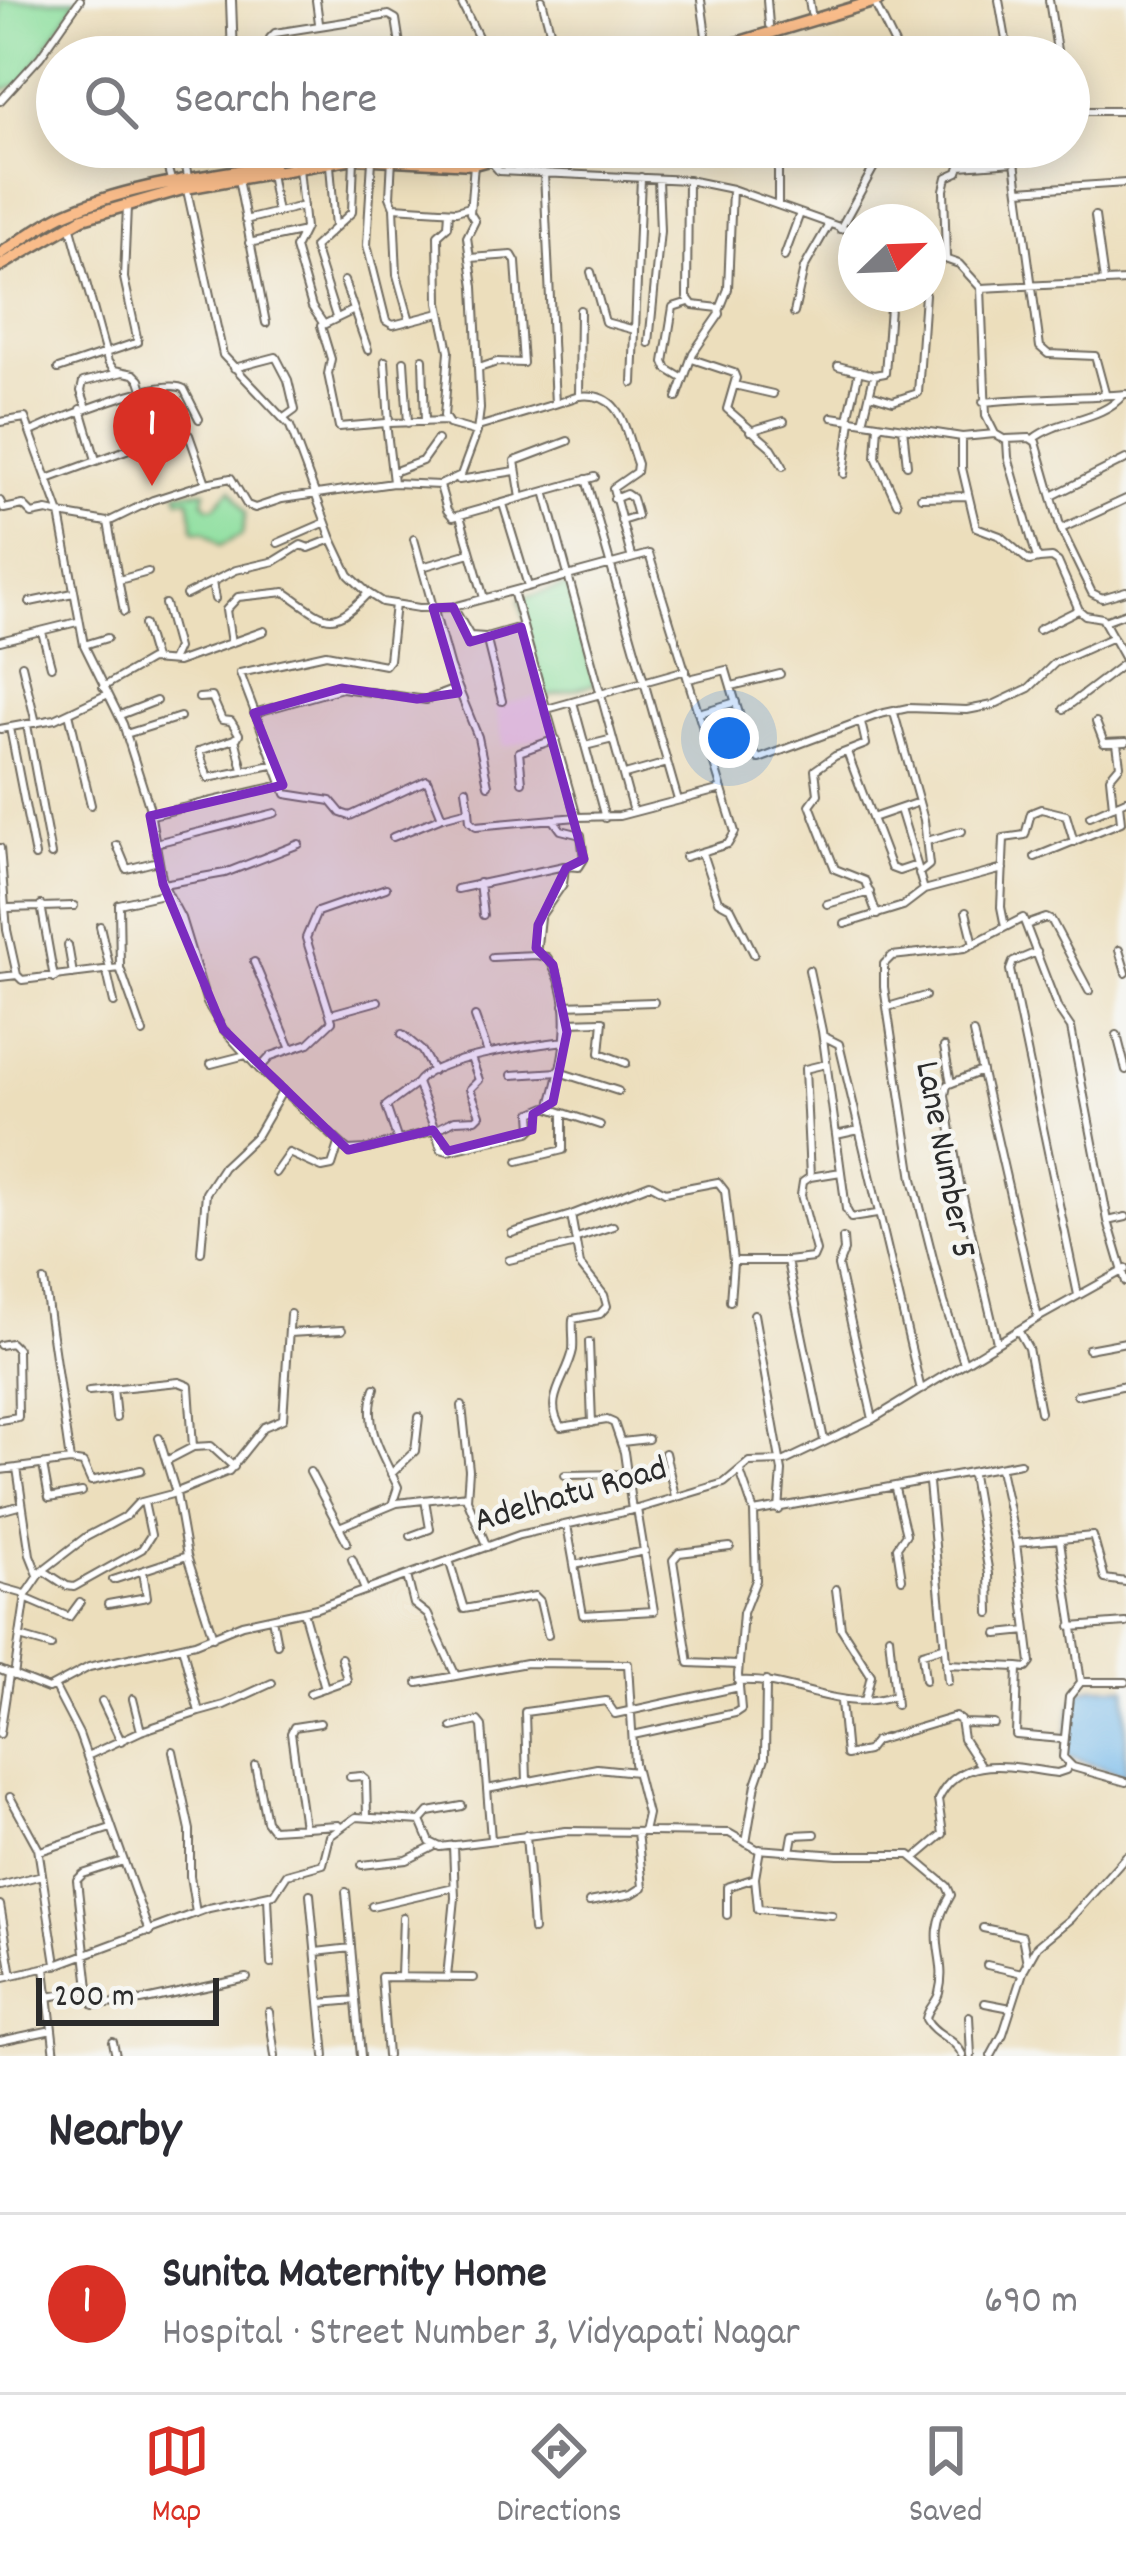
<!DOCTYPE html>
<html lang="en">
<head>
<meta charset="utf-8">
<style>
  body { margin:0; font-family:Dekko,sans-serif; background:#f2f2f3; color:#2b2b33 }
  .compass { position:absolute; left:838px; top:204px; width:108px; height:108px; border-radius:50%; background:#fff; box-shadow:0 6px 30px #0003; rotate:67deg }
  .scale { position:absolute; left:36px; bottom:30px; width:183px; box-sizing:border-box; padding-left:12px; border:6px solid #2b2b2b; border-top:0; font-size:33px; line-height:42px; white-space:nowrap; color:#2b2b2b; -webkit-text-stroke:9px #f6f6f2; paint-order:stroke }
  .you { position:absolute; left:729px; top:738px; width:42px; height:42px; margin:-30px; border:9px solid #fff; border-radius:50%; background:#1a73e8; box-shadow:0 0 0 18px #1a73e833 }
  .badge { display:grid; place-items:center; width:78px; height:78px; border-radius:50%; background:#d93025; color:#fff; font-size:39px; font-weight:700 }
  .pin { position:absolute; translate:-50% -99px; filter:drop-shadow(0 3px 6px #0008) }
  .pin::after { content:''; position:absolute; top:63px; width:42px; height:36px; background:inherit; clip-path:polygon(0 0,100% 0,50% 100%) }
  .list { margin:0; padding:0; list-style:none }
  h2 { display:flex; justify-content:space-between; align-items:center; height:156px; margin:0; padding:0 48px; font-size:51px }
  h2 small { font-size:39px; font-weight:400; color:#7c7c81 }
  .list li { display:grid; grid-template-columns:78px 1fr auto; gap:36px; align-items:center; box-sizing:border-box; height:180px; padding:0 48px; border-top:3px solid #e1e1e2 }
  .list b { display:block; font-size:45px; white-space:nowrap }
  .list p { margin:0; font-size:39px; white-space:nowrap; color:#7c7c81 }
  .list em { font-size:39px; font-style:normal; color:#7c7c81 }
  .icon { flex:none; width:66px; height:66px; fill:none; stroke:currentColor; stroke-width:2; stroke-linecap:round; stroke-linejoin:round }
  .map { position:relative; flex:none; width:1126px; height:2056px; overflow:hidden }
  .search { position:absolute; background:#fff; box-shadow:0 6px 30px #0003; left:36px; right:36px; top:36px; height:132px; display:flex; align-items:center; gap:30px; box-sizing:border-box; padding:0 42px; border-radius:66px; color:#7c7c81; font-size:45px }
  .sheet { height:336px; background:#fff }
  nav { display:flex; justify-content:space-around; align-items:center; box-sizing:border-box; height:168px; border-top:3px solid #e1e1e2; background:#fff; font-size:33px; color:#7c7c81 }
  nav a { display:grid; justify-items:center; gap:6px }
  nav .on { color:#d93025 }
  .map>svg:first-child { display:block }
  .built { fill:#f4cfdd }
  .green { fill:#8edf9f; stroke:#5c8565; stroke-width:3 }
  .water { fill:#74b9eb; stroke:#50728b; stroke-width:3 }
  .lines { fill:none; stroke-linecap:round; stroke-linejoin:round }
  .minor-casing { stroke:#6f6a5e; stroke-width:10 }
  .tertiary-casing { stroke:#6f6a5e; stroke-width:12 }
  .primary-casing { stroke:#6f6a5e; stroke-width:15 }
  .minor { stroke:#fff; stroke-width:6 }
  .tertiary { stroke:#fff; stroke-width:8 }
  .primary { stroke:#f9bc8a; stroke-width:10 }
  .marked { fill:#7b2cbf; fill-opacity:0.2; stroke:#7b2cbf; stroke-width:9; stroke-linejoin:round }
  .labels { text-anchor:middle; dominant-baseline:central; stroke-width:9; stroke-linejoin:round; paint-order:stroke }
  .street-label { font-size:36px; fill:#2b2b2b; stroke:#f6f6f2 }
</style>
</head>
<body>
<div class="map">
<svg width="1126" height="2056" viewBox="0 0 1126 2056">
  <rect width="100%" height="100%" fill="#f6f6f2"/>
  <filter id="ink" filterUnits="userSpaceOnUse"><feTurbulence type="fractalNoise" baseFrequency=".00833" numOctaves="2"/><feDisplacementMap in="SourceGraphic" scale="24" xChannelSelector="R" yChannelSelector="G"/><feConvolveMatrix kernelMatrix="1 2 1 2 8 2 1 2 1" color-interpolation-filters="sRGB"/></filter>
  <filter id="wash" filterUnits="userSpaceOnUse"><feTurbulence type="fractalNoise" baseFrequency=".004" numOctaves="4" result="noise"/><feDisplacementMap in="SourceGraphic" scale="48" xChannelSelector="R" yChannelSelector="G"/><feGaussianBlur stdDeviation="2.7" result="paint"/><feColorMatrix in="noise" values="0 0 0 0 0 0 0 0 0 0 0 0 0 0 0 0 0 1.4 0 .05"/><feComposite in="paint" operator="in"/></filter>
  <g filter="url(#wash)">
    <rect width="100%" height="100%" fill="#ecdebc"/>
    <!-- built -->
    <path class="built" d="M541,696L550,735L504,747L496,706Z"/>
    <!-- green -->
    <path class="green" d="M0,0H77L24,82L2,91Z
      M231,489L246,513L242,535L220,546L205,532L194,530L189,499H179L177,492L205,491L203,501L208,507L215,506Z
      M568,586L595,684L545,697L519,599Z"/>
    <!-- water -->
    <path class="water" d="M1094,1687H1126V1776L1064,1755L1071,1709L1079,1692Z"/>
  </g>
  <g filter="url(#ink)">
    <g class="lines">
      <defs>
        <path id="minor" d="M316,0L319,23
          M460,0L488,57
          M542,0L557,57
          M701,0L708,50
          M767,0L769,25
          M809,0L811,13
          M999,0L1009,57
          M1049,0L1058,57
          M874,2L901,57
          M273,57L270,38L275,33L389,15L396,19L402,57
          M0,101L40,57L80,0
          M1069,111H1126
          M162,147L171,180
          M182,147L188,177
          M288,147L290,162
          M330,147L332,155
          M959,147L960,166
          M392,157L390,197L394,207L456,211L470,207
          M372,160L367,245L386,321L393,325L440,313
          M491,162L499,171L688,180L732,189L856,233
          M330,165L335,227
          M299,168L305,228L295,248L312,307L323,323
          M270,173L277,213
          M238,179L266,323
          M187,190L223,355L290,426L332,539L349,575L368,593L382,602L419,608L453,607L649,554L735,832L728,844L685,857
          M1019,190L1126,183
          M778,205V167
          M394,207L397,275L410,321
          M449,211L448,226L438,235L439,303L449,351L444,416L449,424L477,432
          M1095,216L1104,281
          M245,220L303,206
          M840,229L885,147
          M249,243L300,232
          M928,253L959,264L981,288
          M784,257L799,216
          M470,258L512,255L516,262L523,363L497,362L479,368
          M946,258L944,190L947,177L958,172L960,166L1015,162L1040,347L1048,354L1095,356L1105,393
          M591,272L605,322L635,330
          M344,281L368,350
          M981,288L986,416L995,434L1007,441L1008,457L1036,555L1039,559L1052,558L1058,562L1079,610L1085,615L1102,618L1126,661
          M981,288L1126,281
          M720,309L728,289L732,189
          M354,310L321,326L331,359L328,374L339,427L386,423L393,482
          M794,313L804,268L828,226
          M336,317L314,247L352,212L354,158
          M649,343L660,231L658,179
          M423,359L425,422
          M692,359L734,373L736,378L727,409L772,448L783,466
          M385,361L389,423
          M404,361L408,423
          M838,366L874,375L885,373L891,294
          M234,368L276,357L288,380L295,410L284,418
          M58,369L138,342L124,278L127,206
          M682,378L667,369L664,362L673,307L689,302
          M633,383L641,177
          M734,385L773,394
          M870,394L893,401L918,393L925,294
          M579,396C623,391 624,429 637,464L636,472L613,488L631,556
          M677,398L693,353L720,314L719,308L693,305L687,297L688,180
          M983,402C1031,397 1079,398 1126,394
          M555,404L579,396L580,310
          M87,408L81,391L83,382L123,372
          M81,409L96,460
          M832,417L962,437L995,434
          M848,419L859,371
          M0,422L25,418L60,514L107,522
          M863,422L874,375
          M389,423L446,421
          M878,424L876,457L897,503
          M478,427L555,404L544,173
          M903,428L907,465
          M750,431L784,421
          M31,432C57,420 164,375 184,389L199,419
          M962,437V468L976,527L1000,536L1029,561L1039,559
          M1006,439L1030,438L1036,442L1061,529L1126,499
          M1033,439C1060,418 1101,421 1123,395
          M393,472L422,461L437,440
          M844,474L851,420
          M50,478L159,438L140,380L134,374L114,370L108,362L71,228
          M586,479L678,800
          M459,480L515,471
          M206,483L231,478L247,505L255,508L282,499L393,483L440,485L461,475L477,432L480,409L474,287L467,237L475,221L470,213L474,164
          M440,486L447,510L453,517L595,477
          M545,491L633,812
          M1054,495L1126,459
          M921,497L968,496
          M521,498L515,461L568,441
          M614,499L626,494L632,498L637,516L621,521
          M0,501L4,509L23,505L32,514L47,511L60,514L84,645L123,724L149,806L163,884L181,918L207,1003L223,1029L259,1069L348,1150L368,1149L435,1130L441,1149L448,1151L529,1132L533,1128L532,1113L551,1105C564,1060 578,998 547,957L536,955L540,917L563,884L565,866L579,867L584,859L581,835L561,830L553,819
          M503,504L528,586
          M460,516L484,598
          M108,522L153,500L206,483L189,435L181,433L159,438
          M108,522L124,612
          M1061,529L1092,593L1102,598L1126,591
          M414,539L450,668L478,737L488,785
          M278,543L324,523
          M422,567L470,553
          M119,580L148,572
          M212,582L215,599
          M186,595L236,570L275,561L301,545L309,548L332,539
          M30,602L73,593
          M165,604L177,648L171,661
          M395,604L389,660L385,665L326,654L240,673L286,794L331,801L341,813L350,816L427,780L442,817L469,810L470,821L476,826L577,817L513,591
          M453,607L470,636L485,637
          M1104,621L1126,613
          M144,625L154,659
          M1038,630L1078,610
          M42,632L51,666
          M0,641L77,622
          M231,643L226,610L238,597L285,592C325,619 330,633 368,593
          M84,645L107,638
          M22,665L36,723
          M689,679L726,670L749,747L759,759L880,714L908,708L967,710L993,705L1029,688L1055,663L1113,637
          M732,686L780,674
          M103,687L150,660L177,662L264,631
          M199,698L212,697L222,720L231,721L239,734L237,738L199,751L208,778L277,764
          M502,701L486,637L521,627
          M573,702L605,818
          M547,709L686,670
          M1064,709L1126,662
          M69,713L91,805
          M254,713L342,688L426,700L458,688
          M699,713L736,702
          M894,713L924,820L929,865L919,873L924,890L1003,869
          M120,715L156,701
          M861,722L866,744L835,756L815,770L818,794L810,805L835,869L865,881L877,915
          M1096,722L1104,743L1126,742
          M27,725L51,855
          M10,728L35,856
          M0,729L55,719L106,695
          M126,734L180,717
          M235,738L243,770
          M585,746L613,739
          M847,752L891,868L899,871L917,865
          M625,775L667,763
          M522,782L519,752L556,739
          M466,789L469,809
          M1113,806L1110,777L1120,765L1117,744
          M900,809L918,868
          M152,815L282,785
          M1090,816L1126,800
          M577,817L619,816L722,789
          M872,818L919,802
          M393,837L442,817
          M927,841L962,831
          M156,843L275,813
          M117,845L127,869L158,861
          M0,848L7,930L17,975L22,980L120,968L119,904L167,893
          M702,853L718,901L731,908L754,954
          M1035,857L1121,822L1119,803
          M479,883L483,915
          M163,884L225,873L299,844
          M457,889L564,866
          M827,904L870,892
          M41,905L54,978
          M8,908L74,906
          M966,912L974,944
          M845,924L903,906L924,890
          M1026,925L1046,918L1052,921L1089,991
          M100,926L110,969
          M1005,927L1001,907L1004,838L1025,835L1031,813L1041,809L1066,815L1074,842
          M68,945L73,974
          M1119,950L1126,973
          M1037,952L1013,962L1010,970L1078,1295
          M492,957L536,955
          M254,962L291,1049
          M120,968L143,1033
          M809,970L822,1031L846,1209L851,1218L877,1214
          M107,972L114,1003
          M0,977L17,975
          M564,1005L654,1002
          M888,1007L925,996
          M331,1014L378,1001
          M475,1017L488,1053
          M567,1022L603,1021L600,1053L626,1063
          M973,1033L1038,1318
          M402,1034L422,1051L433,1071
          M1117,1035L1126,1070
          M823,1036L839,1044L921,1390
          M944,1047L951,1083
          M471,1058L479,1080L470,1089L480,1115L476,1119L455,1120L435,1130L417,1083C432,1058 534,1045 565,1041
          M211,1064L246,1055
          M826,1064L805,1069L810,1177L841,1172
          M259,1069L271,1056L309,1043L332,1021L306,938L317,912L386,888
          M982,1071L947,1085L945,1095L959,1180L997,1342
          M512,1075L559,1072L618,1091
          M549,1108L600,1125
          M836,1135L859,1130
          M398,1141L386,1106L416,1084
          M518,1161L563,1150V1114
          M275,1173L289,1153L322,1168L332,1166L339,1144
          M1108,1221L1126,1217
          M512,1233L571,1215
          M577,1238L613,1226
          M843,1238L844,1251L838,1266L873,1419
          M201,1252L206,1193L223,1167L257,1135L283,1090
          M509,1260L576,1244
          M787,1261L813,1258L816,1251L801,1195L803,1182L810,1177
          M730,1301L733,1263
          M754,1314L782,1471L779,1510
          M1018,1330L1028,1348L1040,1412
          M289,1333L342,1330
          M589,1342L592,1423
          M0,1345L11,1343L17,1349L18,1417L0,1420
          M1088,1349L1126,1342
          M964,1363L944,1302L913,1179L884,987V964L892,956L965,948L1023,918L1058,1009L1071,1028L1108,1221L1126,1282
          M113,1388L116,1418
          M375,1388C362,1426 382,1453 398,1487L393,1502
          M89,1391L179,1382L189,1386L193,1447L166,1461
          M1077,1395L1126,1385
          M462,1406L469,1470L467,1499L487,1547
          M159,1438L176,1493L187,1556L213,1637
          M622,1442L648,1439
          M193,1447L211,1446L234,1467
          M665,1453L675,1496
          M70,1461L83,1463L91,1481L141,1470
          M43,1465L49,1498L82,1492
          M1000,1469L1016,1543L1031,1663L1027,1668L1018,1667
          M0,1470L17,1468
          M310,1472L347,1542
          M391,1474L415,1451L419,1417
          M565,1475L627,1474
          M972,1475L989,1574L990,1613
          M929,1483L948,1681
          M895,1489L906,1534L897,1547L902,1579
          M632,1510L624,1452L614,1423L607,1420L561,1427C542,1400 568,1377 573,1350C574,1340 572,1329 573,1319L600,1314L607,1306L604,1295L580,1265L571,1215L650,1184L665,1192L718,1182L725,1191L733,1261H787L824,1440
          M0,1511L22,1505
          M754,1512L1020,1463
          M567,1525L583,1615L654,1611L637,1509
          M339,1527L397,1503L467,1495
          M411,1536L430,1529L425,1500
          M1060,1541L1081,1682H1126
          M1016,1543L1093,1536L1105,1579L1126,1582
          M730,1547L679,1553L673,1560L689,1663L738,1665
          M352,1559L365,1590
          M450,1563L464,1609L535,1596L540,1601L548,1635
          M574,1565L645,1551
          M44,1571L67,1586L74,1587L142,1549L151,1535L144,1502
          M38,1575L30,1555L17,1468L70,1461L44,1281
          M407,1576L414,1604L428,1615L456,1676
          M113,1580L187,1556
          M0,1587L25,1594
          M836,1589L841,1628L871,1675L865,1701
          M25,1598L69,1617L80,1602
          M108,1604L147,1597L143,1571
          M303,1611L325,1688
          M272,1618L277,1644
          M1071,1627L1126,1623
          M998,1634L1027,1631
          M889,1636L896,1705
          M20,1637L51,1646
          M946,1664L1018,1667L1016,1735L1062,1739
          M0,1670L48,1689L89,1667L195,1643L242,1624L317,1608L519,1535L637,1509L724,1483L749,1462L785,1461L873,1419L1038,1318L1126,1269
          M14,1676L26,1595L43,1570L86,1537L126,1516L138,1503L172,1494L229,1471L264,1427L283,1419L290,1314
          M925,1680L922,1653L943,1647
          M738,1681C793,1677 840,1715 895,1695
          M1081,1682L1069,1697L1063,1757L1073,1767L1126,1782
          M418,1683L526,1663L628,1664L634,1763L647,1814L643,1832
          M54,1686L79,1734L149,1932
          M310,1693L347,1680L341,1658
          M133,1699L141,1731
          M102,1701L121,1741
          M841,1702L846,1755L867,1751L875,1741L955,1717L960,1720L963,1739L980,1765
          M199,1712L224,1705L272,1683
          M962,1723L994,1724
          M452,1727L478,1721L482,1726L491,1839
          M0,1734L9,1675
          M633,1735L735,1713L741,1709L738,1675L743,1613L756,1580L754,1512L740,1471
          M173,1751L190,1830V1876L196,1913
          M87,1756L141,1731L199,1712L182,1646
          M255,1765L266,1821L272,1829L338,1825
          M350,1777L361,1776L366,1780L367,1816
          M527,1782L525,1712L606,1701L615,1714L739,1687
          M487,1789L597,1768L636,1772
          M10,1797L38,1848L56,1964
          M422,1820L429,1812L462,1806
          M304,1827L291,1733L294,1727L320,1723
          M526,1835L533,1930
          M746,1843L756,1784L765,1758L766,1681
          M40,1851L111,1828
          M790,1852L793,1835L815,1834
          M916,1857L943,1834L938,1800C961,1751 1014,1768 1057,1773L1066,1770L1069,1764
          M123,1861L83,1874L77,1880L90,1997L94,2005L141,2001L247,1978
          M362,1865L407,1860L433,1847
          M755,1878L758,1909L832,1915
          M0,1886L42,1875
          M346,1892L361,2056
          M310,1894L325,2056
          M268,1897L271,1964
          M589,1902L632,1894L643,1887L637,1832
          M0,1905L12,1975
          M372,1906L454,1887
          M727,1915V1887L755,1878L760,1849
          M983,1928L1022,1936L1027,1963
          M316,1952L351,1948
          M987,1965L1022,1973
          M45,1968L55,2056
          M401,1976L403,1917
          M447,1977L455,1898L453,1845
          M0,1978L56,1965L209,1908L274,1894L287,1874L323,1864L330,1836L356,1817L421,1821L430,1842L440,1847L566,1831L729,1833L757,1849L838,1855H910L947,1886L951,1895C923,1941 949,1955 939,1993C936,2004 928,2007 926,2019C936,2037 955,2037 963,2056
          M48,1997L89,1990
          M321,2003L356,2000
          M985,2003L1011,2008
          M269,2012L275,2056
          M969,2016L971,2056
          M0,2041L52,2030
          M113,2042L116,2056
          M387,2056L381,1977L474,1978
          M991,2056L1003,2034L1024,1969L1037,1946L1070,1919L1126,1856"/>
        <path id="tertiary" d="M231,0L233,57
          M246,147L250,169"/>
        <path id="primary" d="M673,57L697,47
          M690,57L879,0
          M446,155H475L504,147
          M0,254C21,241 41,225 64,214C128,185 204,177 273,165
          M0,266L83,218L186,188L354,158L474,164L499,157L517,147"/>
      </defs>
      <!-- minor casing -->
      <use href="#minor" class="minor-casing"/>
      <!-- tertiary casing -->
      <use href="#tertiary" class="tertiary-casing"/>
      <!-- primary casing -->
      <use href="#primary" class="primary-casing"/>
      <!-- minor -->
      <use href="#minor" class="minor"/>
      <!-- tertiary -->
      <use href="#tertiary" class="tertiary"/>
      <!-- primary -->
      <use href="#primary" class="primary"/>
    </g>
  </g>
  <!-- marked area -->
  <path class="marked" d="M453,607L470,642L521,627L584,859L566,868L538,925L536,948L553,965L567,1032L553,1102L533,1114L532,1130L448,1151L433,1130L348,1150L223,1029L163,884L150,816L283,785L254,713L342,688L417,699L458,693L433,608Z"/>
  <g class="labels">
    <!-- street labels -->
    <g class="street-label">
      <text transform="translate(943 1160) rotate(79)">Lane Number 5</text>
      <text transform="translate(571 1497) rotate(-16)">Adelhatu Road</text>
    </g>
  </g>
</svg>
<svg class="compass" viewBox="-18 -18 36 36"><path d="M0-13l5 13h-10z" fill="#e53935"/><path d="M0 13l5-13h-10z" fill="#7c7c81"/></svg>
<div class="scale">200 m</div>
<div class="you"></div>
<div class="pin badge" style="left:152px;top:486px">1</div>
<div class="search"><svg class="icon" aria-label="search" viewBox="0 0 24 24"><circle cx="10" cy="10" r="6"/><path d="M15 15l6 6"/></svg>Search here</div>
</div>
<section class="sheet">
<h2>Nearby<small></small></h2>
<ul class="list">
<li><span class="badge">1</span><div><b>Sunita Maternity Home</b><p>Hospital · Street Number 3, Vidyapati Nagar</p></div><em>690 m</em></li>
</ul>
</section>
<nav>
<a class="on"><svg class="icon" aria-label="map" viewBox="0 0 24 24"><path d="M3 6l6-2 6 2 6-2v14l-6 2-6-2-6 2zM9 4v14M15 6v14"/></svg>Map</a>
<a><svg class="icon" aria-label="directions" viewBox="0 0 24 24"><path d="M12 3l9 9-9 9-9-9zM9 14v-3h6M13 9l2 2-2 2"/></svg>Directions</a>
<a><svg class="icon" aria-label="saved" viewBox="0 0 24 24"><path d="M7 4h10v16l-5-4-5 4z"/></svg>Saved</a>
</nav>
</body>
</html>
